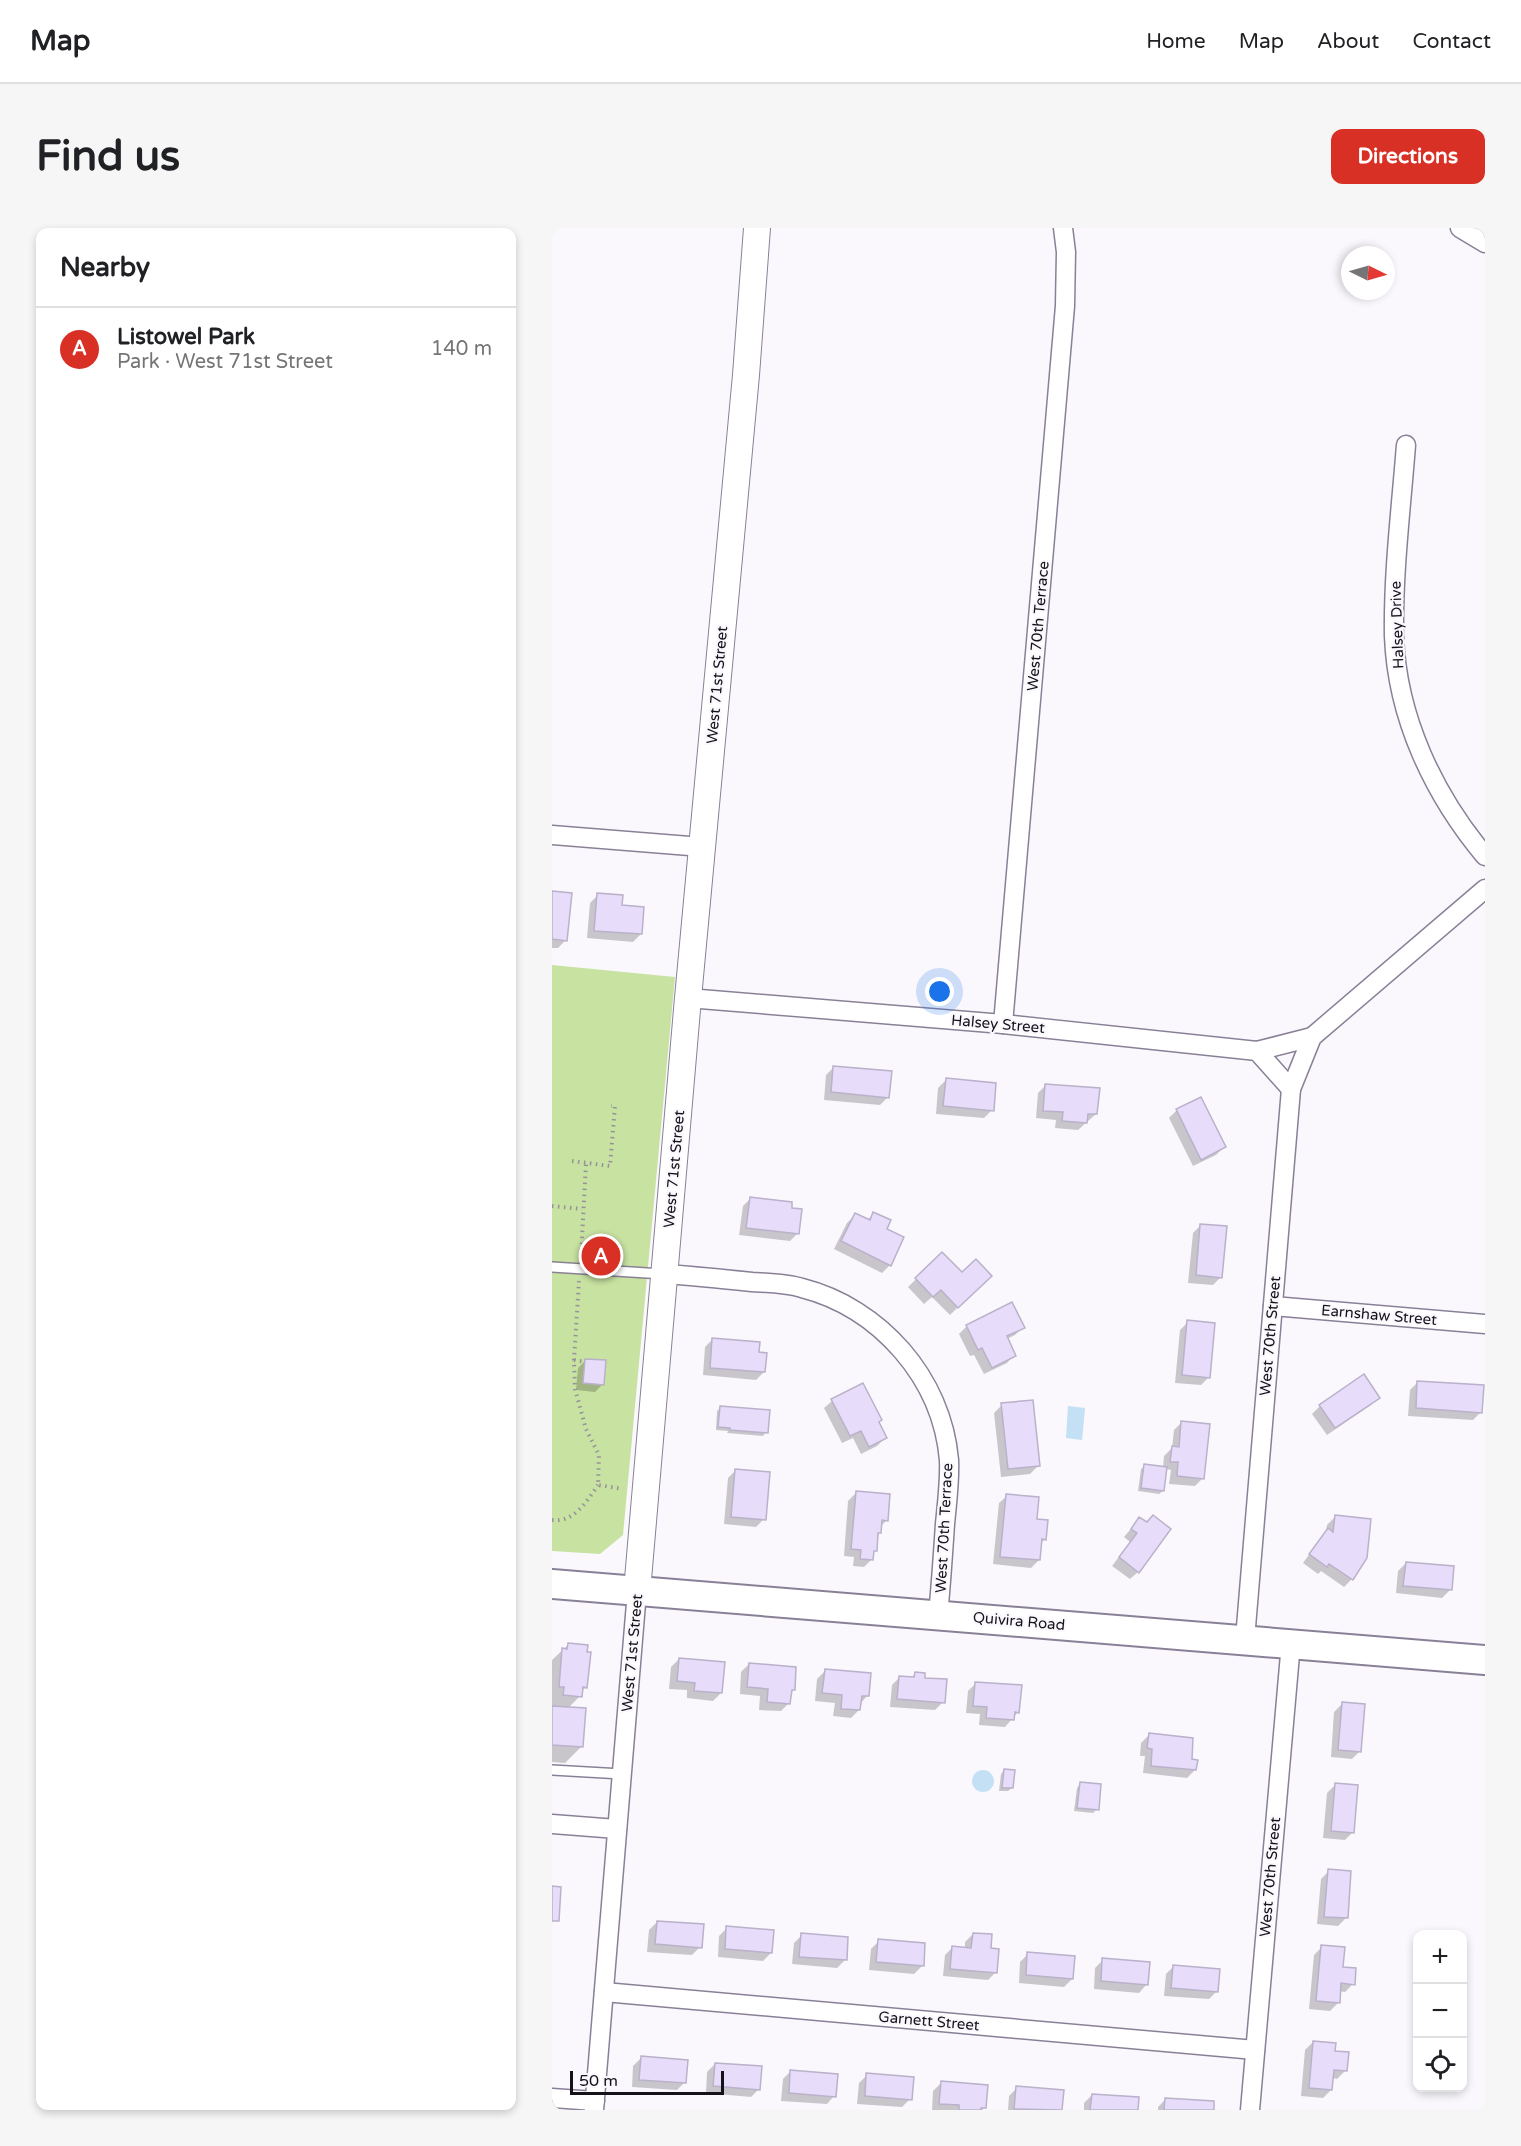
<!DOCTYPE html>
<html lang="en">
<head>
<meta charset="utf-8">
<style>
  :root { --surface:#fff; --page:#f6f6f6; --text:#202124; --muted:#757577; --line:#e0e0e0; --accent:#d93025 }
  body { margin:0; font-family:"Varela Round",sans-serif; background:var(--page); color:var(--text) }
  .controls { position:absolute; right:18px; bottom:18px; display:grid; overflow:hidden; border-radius:12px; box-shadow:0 3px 9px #0003 }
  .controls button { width:54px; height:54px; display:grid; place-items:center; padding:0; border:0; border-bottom:2px solid var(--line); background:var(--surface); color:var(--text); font:30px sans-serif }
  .compass { position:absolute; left:789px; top:18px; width:54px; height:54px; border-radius:50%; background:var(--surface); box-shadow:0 3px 9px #0003; rotate:95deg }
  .scale { position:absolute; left:18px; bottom:15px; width:154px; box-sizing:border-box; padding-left:6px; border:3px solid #15121a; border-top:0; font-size:16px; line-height:21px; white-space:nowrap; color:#15121a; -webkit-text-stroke:4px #faf8fd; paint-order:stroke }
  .you { position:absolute; left:388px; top:764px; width:21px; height:21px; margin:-15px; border:4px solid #fff; border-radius:50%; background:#1a73e8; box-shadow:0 0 0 9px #1a73e833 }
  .badge { display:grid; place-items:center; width:39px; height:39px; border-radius:50%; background:var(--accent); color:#fff; font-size:20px; font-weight:700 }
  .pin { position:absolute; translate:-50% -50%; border:3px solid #fff; box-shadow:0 2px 6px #0006 }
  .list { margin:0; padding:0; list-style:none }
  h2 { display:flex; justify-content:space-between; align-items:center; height:78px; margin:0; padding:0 24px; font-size:26px }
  h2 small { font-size:20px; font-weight:400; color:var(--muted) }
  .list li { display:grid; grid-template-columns:39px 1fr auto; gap:18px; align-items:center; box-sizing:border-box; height:84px; padding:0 24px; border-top:2px solid var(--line) }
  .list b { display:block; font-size:22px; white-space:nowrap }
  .list p { margin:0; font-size:20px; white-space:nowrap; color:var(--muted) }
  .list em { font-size:20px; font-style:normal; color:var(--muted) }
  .icon { flex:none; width:33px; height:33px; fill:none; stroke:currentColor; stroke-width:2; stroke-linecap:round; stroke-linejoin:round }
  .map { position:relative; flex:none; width:933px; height:1882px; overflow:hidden; border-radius:12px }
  header { display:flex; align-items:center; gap:36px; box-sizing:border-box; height:84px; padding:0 30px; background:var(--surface); border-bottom:2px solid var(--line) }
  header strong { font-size:28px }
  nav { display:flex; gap:33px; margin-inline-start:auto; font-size:21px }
  .intro { display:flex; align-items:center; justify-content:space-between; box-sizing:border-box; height:144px; padding:0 36px }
  h1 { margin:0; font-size:42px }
  .button { padding:15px 27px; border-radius:12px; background:var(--accent); color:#fff; font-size:21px; font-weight:700 }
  main { display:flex; gap:36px; padding:0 36px }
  aside { flex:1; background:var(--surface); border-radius:12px; box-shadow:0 3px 9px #0003 }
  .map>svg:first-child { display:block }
  .green { fill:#c8e2a2 }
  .water { fill:#c3e0f5 }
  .shadow { fill:#0003 }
  .building { fill:#e7dcfa; stroke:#bab1ca; stroke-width:1.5 }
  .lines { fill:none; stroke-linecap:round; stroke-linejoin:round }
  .lane-casing { stroke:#898097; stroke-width:12 }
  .street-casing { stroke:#898097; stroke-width:21 }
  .secondary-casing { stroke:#898097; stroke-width:28 }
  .primary-casing { stroke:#898097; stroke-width:32 }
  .path { stroke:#959399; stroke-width:4; stroke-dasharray:1.5 4.5; stroke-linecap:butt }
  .lane { stroke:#fff; stroke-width:9 }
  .street { stroke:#fff; stroke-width:18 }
  .secondary { stroke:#fff; stroke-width:26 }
  .primary { stroke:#fff; stroke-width:28 }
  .labels { text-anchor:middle; stroke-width:4.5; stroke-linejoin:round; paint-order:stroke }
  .street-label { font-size:15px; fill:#15121a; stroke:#faf8fd }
</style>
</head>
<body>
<header>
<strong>Map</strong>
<nav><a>Home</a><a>Map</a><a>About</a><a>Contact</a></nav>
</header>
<div class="intro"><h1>Find us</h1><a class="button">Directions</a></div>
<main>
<aside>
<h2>Nearby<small></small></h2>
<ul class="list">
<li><span class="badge">A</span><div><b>Listowel Park</b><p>Park · West 71st Street</p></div><em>140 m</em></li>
</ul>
</aside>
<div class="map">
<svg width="933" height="1882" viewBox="0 0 933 1882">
  <rect width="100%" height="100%" fill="#faf8fd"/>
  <!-- green -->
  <path class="green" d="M 0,737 L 123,749 L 71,1307 L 48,1326 L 0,1323 Z"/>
  <!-- water -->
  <g class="water">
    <path d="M 516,1178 L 533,1180 L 530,1212 L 514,1210 Z"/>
    <circle cx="431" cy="1553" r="11"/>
  </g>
  <!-- shadow -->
  <g class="shadow">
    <path d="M 0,665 L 14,712 L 6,720 L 0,720 Z"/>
    <path d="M 46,667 L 68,679 L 89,706 L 81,714 L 35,710 L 38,675 Z"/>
    <path d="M 282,839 L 336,869 L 328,877 L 272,872 L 274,847 Z"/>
    <path d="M 394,852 L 440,882 L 432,890 L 384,886 L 386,860 Z"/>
    <path d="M 494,857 L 544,886 L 526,902 L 503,900 L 504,892 L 484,890 L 486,865 Z"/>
    <path d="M 648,871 L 672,919 L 664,927 L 641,938 L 617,890 L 625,882 Z"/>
    <path d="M 199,970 L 246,1005 L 238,1013 L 187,1007 L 191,978 Z"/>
    <path d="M 322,986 L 333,1001 L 338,1037 L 330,1045 L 282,1021 L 295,995 L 303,987 L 315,992 Z"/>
    <path d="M 649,997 L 669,1049 L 661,1057 L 636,1055 L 641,1005 Z"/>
    <path d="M 390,1026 L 410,1046 L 438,1048 L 398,1087 L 380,1069 L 372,1076 L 356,1059 Z"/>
    <path d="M 636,1094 L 657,1149 L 649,1157 L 623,1155 L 628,1102 Z"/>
    <path d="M 415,1098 L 471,1099 L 463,1107 L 455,1111 L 462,1127 L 455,1135 L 432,1146 L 422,1127 L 418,1128 L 407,1106 Z"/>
    <path d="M 161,1111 L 205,1126 L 212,1144 L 204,1152 L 151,1147 L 153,1119 Z"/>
    <path d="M 34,1132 L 51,1156 L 43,1164 L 24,1162 L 26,1140 Z"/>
    <path d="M 866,1154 L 929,1184 L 921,1192 L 856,1188 L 858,1162 Z"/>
    <path d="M 826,1169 L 819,1177 L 775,1207 L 760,1186 L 768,1178 Z"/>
    <path d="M 280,1173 L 325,1195 L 333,1210 L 325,1218 L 309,1226 L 301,1210 L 290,1215 L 272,1180 Z"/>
    <path d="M 450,1177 L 486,1238 L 478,1246 L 449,1249 L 442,1185 Z"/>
    <path d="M 168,1180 L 214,1204 L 211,1208 L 175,1205 L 176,1203 L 164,1202 L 165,1183 Z"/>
    <path d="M 630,1194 L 651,1250 L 643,1258 L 617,1256 L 619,1242 L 614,1241 L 611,1263 L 607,1266 L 586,1263 L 589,1241 L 593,1238 L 611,1240 L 612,1228 L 620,1220 L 622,1202 Z"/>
    <path d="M 184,1242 L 212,1291 L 204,1299 L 172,1296 L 176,1250 Z"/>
    <path d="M 304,1265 L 335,1292 L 328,1299 L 328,1304 L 324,1307 L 323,1323 L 320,1326 L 320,1331 L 312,1339 L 301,1338 L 302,1329 L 292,1328 L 296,1273 Z"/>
    <path d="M 455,1268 L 484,1292 L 493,1311 L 488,1316 L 487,1332 L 479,1340 L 441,1336 L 447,1275 Z"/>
    <path d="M 783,1289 L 800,1351 L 792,1359 L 769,1343 L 766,1346 L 751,1335 L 774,1303 L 775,1297 Z"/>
    <path d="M 587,1291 L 586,1344 L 578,1351 L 560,1338 L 578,1314 L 572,1309 Z"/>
    <path d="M 854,1335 L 898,1362 L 890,1370 L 844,1365 L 846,1343 Z"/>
    <path d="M 16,1417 L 34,1459 L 29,1464 L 28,1468 L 16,1480 L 29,1519 L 13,1535 L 0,1534 L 0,1432 Z"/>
    <path d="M 127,1431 L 169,1465 L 161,1473 L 135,1470 L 135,1462 L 117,1461 L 119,1439 Z"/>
    <path d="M 197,1436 L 241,1462 L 238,1465 L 237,1475 L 229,1483 L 207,1482 L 208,1468 L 188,1466 L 189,1444 Z"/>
    <path d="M 273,1443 L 315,1468 L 308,1476 L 307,1482 L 299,1490 L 281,1488 L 283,1475 L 263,1473 L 265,1451 Z"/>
    <path d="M 363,1446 L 391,1474 L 383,1482 L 338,1479 L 340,1457 L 348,1449 L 359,1450 Z"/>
    <path d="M 424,1455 L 466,1484 L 453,1499 L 427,1497 L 428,1486 L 414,1485 L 416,1463 Z"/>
    <path d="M 790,1476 L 808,1523 L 800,1531 L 779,1529 L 782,1484 Z"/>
    <path d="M 597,1507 L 638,1533 L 643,1542 L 635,1550 L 591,1545 L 593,1528 L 588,1528 L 589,1515 Z"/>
    <path d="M 452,1542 L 460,1560 L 456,1563 L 447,1563 L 449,1546 Z"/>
    <path d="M 528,1556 L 545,1581 L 541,1585 L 522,1583 L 525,1560 Z"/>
    <path d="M 783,1557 L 801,1604 L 793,1612 L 771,1610 L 775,1565 Z"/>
    <path d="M 777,1643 L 794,1690 L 786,1698 L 765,1696 L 769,1651 Z"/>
    <path d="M 105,1694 L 148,1719 L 140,1727 L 95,1724 L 97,1702 Z"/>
    <path d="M 175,1700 L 219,1725 L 211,1733 L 166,1729 L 167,1708 Z"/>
    <path d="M 421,1706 L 444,1744 L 436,1752 L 391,1748 L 393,1727 L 401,1719 L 413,1720 L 413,1714 Z"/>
    <path d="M 250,1707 L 293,1732 L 285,1740 L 240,1736 L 242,1715 Z"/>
    <path d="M 327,1713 L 370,1738 L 362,1746 L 317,1742 L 319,1721 Z"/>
    <path d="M 770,1719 L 801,1756 L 793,1764 L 787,1763 L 786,1775 L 778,1783 L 757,1781 L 762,1727 Z"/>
    <path d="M 476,1726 L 520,1751 L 512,1759 L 467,1755 L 468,1734 Z"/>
    <path d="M 551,1732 L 594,1757 L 587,1765 L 542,1761 L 543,1740 Z"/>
    <path d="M 622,1738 L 665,1763 L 657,1771 L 612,1768 L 614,1746 Z"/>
    <path d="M 761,1814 L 782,1824 L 793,1843 L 785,1851 L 780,1850 L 779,1862 L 771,1870 L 749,1868 L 753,1822 Z"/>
    <path d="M 89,1830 L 133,1854 L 125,1862 L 80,1859 L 81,1838 Z"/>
    <path d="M 163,1836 L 207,1861 L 199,1869 L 154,1865 L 155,1844 Z"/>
    <path d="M 239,1843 L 282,1868 L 275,1876 L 229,1873 L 231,1851 Z"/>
    <path d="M 315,1847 L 358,1871 L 350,1879 L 305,1876 L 307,1855 Z"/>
    <path d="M 389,1855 L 433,1879 L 430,1882 L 380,1882 L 381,1863 Z"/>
    <path d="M 465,1860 L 510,1863 L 508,1882 L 456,1882 L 457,1868 Z"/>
    <path d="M 540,1867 L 584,1882 L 532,1882 L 532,1875 Z"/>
    <path d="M 614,1871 L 660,1882 L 606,1882 L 606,1879 Z"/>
  </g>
  <!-- building -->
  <g class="building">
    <path d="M 0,663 L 20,665 L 15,713 L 0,711 Z"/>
    <path d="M 45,665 L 71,667 L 70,677 L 92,679 L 90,706 L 42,703 Z"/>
    <path d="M 281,838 L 340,843 L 337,870 L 279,864 Z"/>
    <path d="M 394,850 L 444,855 L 442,883 L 391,878 Z"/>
    <path d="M 493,856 L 548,860 L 545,886 L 536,886 L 535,895 L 510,893 L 511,884 L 491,883 Z"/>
    <path d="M 649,869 L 674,919 L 649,932 L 624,881 Z"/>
    <path d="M 198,969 L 240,974 L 240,980 L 250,981 L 247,1006 L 194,1000 Z"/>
    <path d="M 321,984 L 339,992 L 335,1001 L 352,1009 L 339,1038 L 289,1013 L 303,985 L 318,992 Z"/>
    <path d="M 648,996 L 675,998 L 670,1050 L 644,1047 Z"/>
    <path d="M 390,1024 L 410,1044 L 424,1031 L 440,1048 L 406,1080 L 389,1062 L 381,1069 L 363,1050 Z"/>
    <path d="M 460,1074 L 473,1100 L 455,1108 L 464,1128 L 440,1140 L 430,1120 L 426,1122 L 414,1097 Z"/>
    <path d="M 635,1092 L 663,1095 L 658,1150 L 630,1147 Z"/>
    <path d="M 160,1110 L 208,1114 L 207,1124 L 215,1125 L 213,1144 L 158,1140 Z"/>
    <path d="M 33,1131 L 54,1132 L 52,1157 L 31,1155 Z"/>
    <path d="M 812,1146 L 828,1170 L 783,1200 L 767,1177 Z"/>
    <path d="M 865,1153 L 932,1157 L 930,1185 L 864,1180 Z"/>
    <path d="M 311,1155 L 330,1192 L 327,1194 L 335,1210 L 317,1219 L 309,1203 L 298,1208 L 279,1171 Z"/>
    <path d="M 481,1172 L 488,1238 L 456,1241 L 449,1175 Z"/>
    <path d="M 168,1178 L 218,1182 L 216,1205 L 178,1202 L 178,1200 L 166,1199 Z"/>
    <path d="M 629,1193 L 658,1196 L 652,1251 L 625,1248 L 626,1234 L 618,1234 L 620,1218 L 627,1219 Z"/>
    <path d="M 592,1236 L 615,1239 L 612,1263 L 589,1260 Z"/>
    <path d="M 183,1241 L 218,1244 L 214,1292 L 179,1289 Z"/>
    <path d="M 304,1263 L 338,1266 L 336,1293 L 330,1292 L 329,1305 L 326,1305 L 325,1323 L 322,1323 L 321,1332 L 308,1331 L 309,1322 L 299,1321 Z"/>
    <path d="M 454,1266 L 487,1269 L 485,1291 L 496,1292 L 494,1312 L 490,1311 L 488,1332 L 448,1329 Z"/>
    <path d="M 601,1287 L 619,1301 L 587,1345 L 567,1329 L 585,1305 L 579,1301 L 587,1289 L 595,1294 Z"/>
    <path d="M 783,1287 L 819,1291 L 815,1330 L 801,1352 L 777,1336 L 775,1339 L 757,1326 L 776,1300 L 781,1304 Z"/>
    <path d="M 854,1334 L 902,1338 L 900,1362 L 851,1358 Z"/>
    <path d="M 16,1415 L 36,1417 L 35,1424 L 39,1424 L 35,1460 L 31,1459 L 30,1469 L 11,1467 L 12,1459 L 7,1459 L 10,1420 L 15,1421 Z"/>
    <path d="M 127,1430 L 173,1434 L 170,1465 L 142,1463 L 143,1455 L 125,1453 Z"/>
    <path d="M 197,1435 L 244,1439 L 243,1462 L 240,1462 L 238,1476 L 215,1474 L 216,1461 L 195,1459 Z"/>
    <path d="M 273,1441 L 319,1445 L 317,1468 L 310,1468 L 308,1482 L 289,1481 L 290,1467 L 270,1465 Z"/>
    <path d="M 363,1444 L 373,1445 L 373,1450 L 395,1451 L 393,1475 L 345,1471 L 347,1448 L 362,1449 Z"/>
    <path d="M 423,1454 L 470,1457 L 467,1485 L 463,1484 L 462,1492 L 434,1490 L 435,1479 L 421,1478 Z"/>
    <path d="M 790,1474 L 813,1476 L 809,1524 L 786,1522 Z"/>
    <path d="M 0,1478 L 34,1480 L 31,1519 L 0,1517 Z"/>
    <path d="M 597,1505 L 641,1510 L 640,1531 L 646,1532 L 644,1542 L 599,1538 L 600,1521 L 595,1520 Z"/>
    <path d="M 452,1541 L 463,1542 L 461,1560 L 450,1560 Z"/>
    <path d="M 528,1554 L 549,1556 L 547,1582 L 525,1580 Z"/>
    <path d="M 783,1555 L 806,1557 L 802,1605 L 779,1603 Z"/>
    <path d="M 776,1641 L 799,1643 L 796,1690 L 772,1689 Z"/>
    <path d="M 0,1658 L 9,1659 L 7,1693 L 0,1693 Z"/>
    <path d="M 105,1693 L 152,1696 L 150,1720 L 103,1716 Z"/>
    <path d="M 174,1698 L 222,1702 L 220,1725 L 173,1721 Z"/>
    <path d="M 249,1705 L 296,1709 L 295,1732 L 247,1729 Z"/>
    <path d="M 421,1705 L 440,1706 L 439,1720 L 447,1721 L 445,1745 L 398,1741 L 400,1718 L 419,1720 Z"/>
    <path d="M 326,1711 L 373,1715 L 372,1738 L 324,1734 Z"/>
    <path d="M 769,1717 L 793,1719 L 791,1739 L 804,1740 L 803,1757 L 789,1755 L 788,1775 L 764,1773 Z"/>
    <path d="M 475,1724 L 523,1728 L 521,1751 L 474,1747 Z"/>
    <path d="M 550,1730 L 598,1734 L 596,1757 L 549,1753 Z"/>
    <path d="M 621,1737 L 668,1741 L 666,1764 L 619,1760 Z"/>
    <path d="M 761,1813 L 784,1815 L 783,1823 L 797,1824 L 795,1843 L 782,1842 L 780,1862 L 757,1860 Z"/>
    <path d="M 89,1828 L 136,1832 L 134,1855 L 87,1852 Z"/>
    <path d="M 163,1835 L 210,1838 L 208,1862 L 161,1858 Z"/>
    <path d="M 238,1842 L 286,1846 L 284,1869 L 237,1865 Z"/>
    <path d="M 314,1845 L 362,1849 L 360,1872 L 313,1868 Z"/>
    <path d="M 389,1853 L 436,1857 L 434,1880 L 429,1880 L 429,1882 L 407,1882 L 407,1877 L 387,1876 Z"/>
    <path d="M 464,1858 L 512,1862 L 510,1882 L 462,1881 Z"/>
    <path d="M 540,1866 L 587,1869 L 586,1882 L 538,1882 Z"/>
    <path d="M 613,1870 L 662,1873 L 662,1882 L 612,1882 Z"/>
  </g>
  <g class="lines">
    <defs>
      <g id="lane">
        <path d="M 0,1039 L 111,1046"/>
        <path d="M 0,1542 L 70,1546"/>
      </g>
      <g id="street">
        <path d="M 908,0 L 933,15"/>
        <path d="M 854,217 C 849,281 841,345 842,408 C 845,490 882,567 933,628"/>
        <path d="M 0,607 L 150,619"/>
        <path d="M 136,770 L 451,796 L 705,823 L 739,861"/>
        <path d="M 451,796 L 513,78 L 514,24 L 511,0"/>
        <path d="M 705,823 L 760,809"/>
        <path d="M 113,1046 C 142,1048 171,1051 200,1054 C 216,1055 234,1055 250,1060 C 328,1080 390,1150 397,1232 C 398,1253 395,1275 393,1296 C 391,1326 389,1357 386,1387"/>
        <path d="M 721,1078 L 933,1096"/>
        <path d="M 693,1411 L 739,861 L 760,809 L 933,661"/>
        <path d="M 0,1596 L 65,1601"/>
        <path d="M 52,1764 L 703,1822"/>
        <path d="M 0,1870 L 43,1873"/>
        <path d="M 42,1882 L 85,1363"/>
        <path d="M 698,1882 L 739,1415"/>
      </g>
      <path id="secondary" d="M 85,1363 L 136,770 L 194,147 L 205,0"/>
      <path id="primary" d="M 0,1356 L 933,1432"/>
    </defs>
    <!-- lane casing -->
    <use href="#lane" class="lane-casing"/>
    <!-- street casing -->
    <use href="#street" class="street-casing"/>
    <!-- secondary casing -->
    <use href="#secondary" class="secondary-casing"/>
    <!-- primary casing -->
    <use href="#primary" class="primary-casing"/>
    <!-- path -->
    <g class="path">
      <path d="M 20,933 L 58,938 L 63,878 L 59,878"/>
      <path d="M 0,978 L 30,981"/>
      <path d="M 29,1028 L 34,936"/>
      <path d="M 27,1053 L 22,1132 L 23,1161 L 34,1201 L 47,1227 L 46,1257 L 71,1261"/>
      <path d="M 22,1132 L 33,1134"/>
      <path d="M 0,1292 C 22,1295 35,1273 46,1257"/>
    </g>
    <!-- lane -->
    <use href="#lane" class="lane"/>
    <!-- street -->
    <use href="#street" class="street"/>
    <!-- secondary -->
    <use href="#secondary" class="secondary"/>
    <!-- primary -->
    <use href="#primary" class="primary"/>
  </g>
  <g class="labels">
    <!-- street labels -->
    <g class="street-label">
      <text transform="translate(845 397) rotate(-92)" y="5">Halsey Drive</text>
      <text transform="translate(486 398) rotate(-85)" y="5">West 70th Terrace</text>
      <text transform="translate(165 457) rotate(-85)" y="5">West 71st Street</text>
      <text transform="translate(446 796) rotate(5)" y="5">Halsey Street</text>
      <text transform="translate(122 941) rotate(-85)" y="5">West 71st Street</text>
      <text transform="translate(827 1087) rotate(5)" y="5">Earnshaw Street</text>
      <text transform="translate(718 1108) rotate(-85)" y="5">West 70th Street</text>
      <text transform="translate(392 1300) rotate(-87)" y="5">West 70th Terrace</text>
      <text transform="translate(467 1393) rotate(5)" y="5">Quivira Road</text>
      <text transform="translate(80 1425) rotate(-85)" y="5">West 71st Street</text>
      <text transform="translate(718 1649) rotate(-85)" y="5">West 70th Street</text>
      <text transform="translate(377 1793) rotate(5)" y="5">Garnett Street</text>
    </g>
  </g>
</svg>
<div class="controls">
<button>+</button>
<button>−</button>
<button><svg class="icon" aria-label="locate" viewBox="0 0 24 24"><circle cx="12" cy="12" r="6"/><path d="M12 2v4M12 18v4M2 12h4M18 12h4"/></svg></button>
</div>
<svg class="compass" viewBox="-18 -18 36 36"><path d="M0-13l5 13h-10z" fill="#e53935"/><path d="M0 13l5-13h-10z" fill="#757577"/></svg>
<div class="scale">50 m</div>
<div class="you"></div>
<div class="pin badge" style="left:49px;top:1028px">A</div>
</div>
</main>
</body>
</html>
